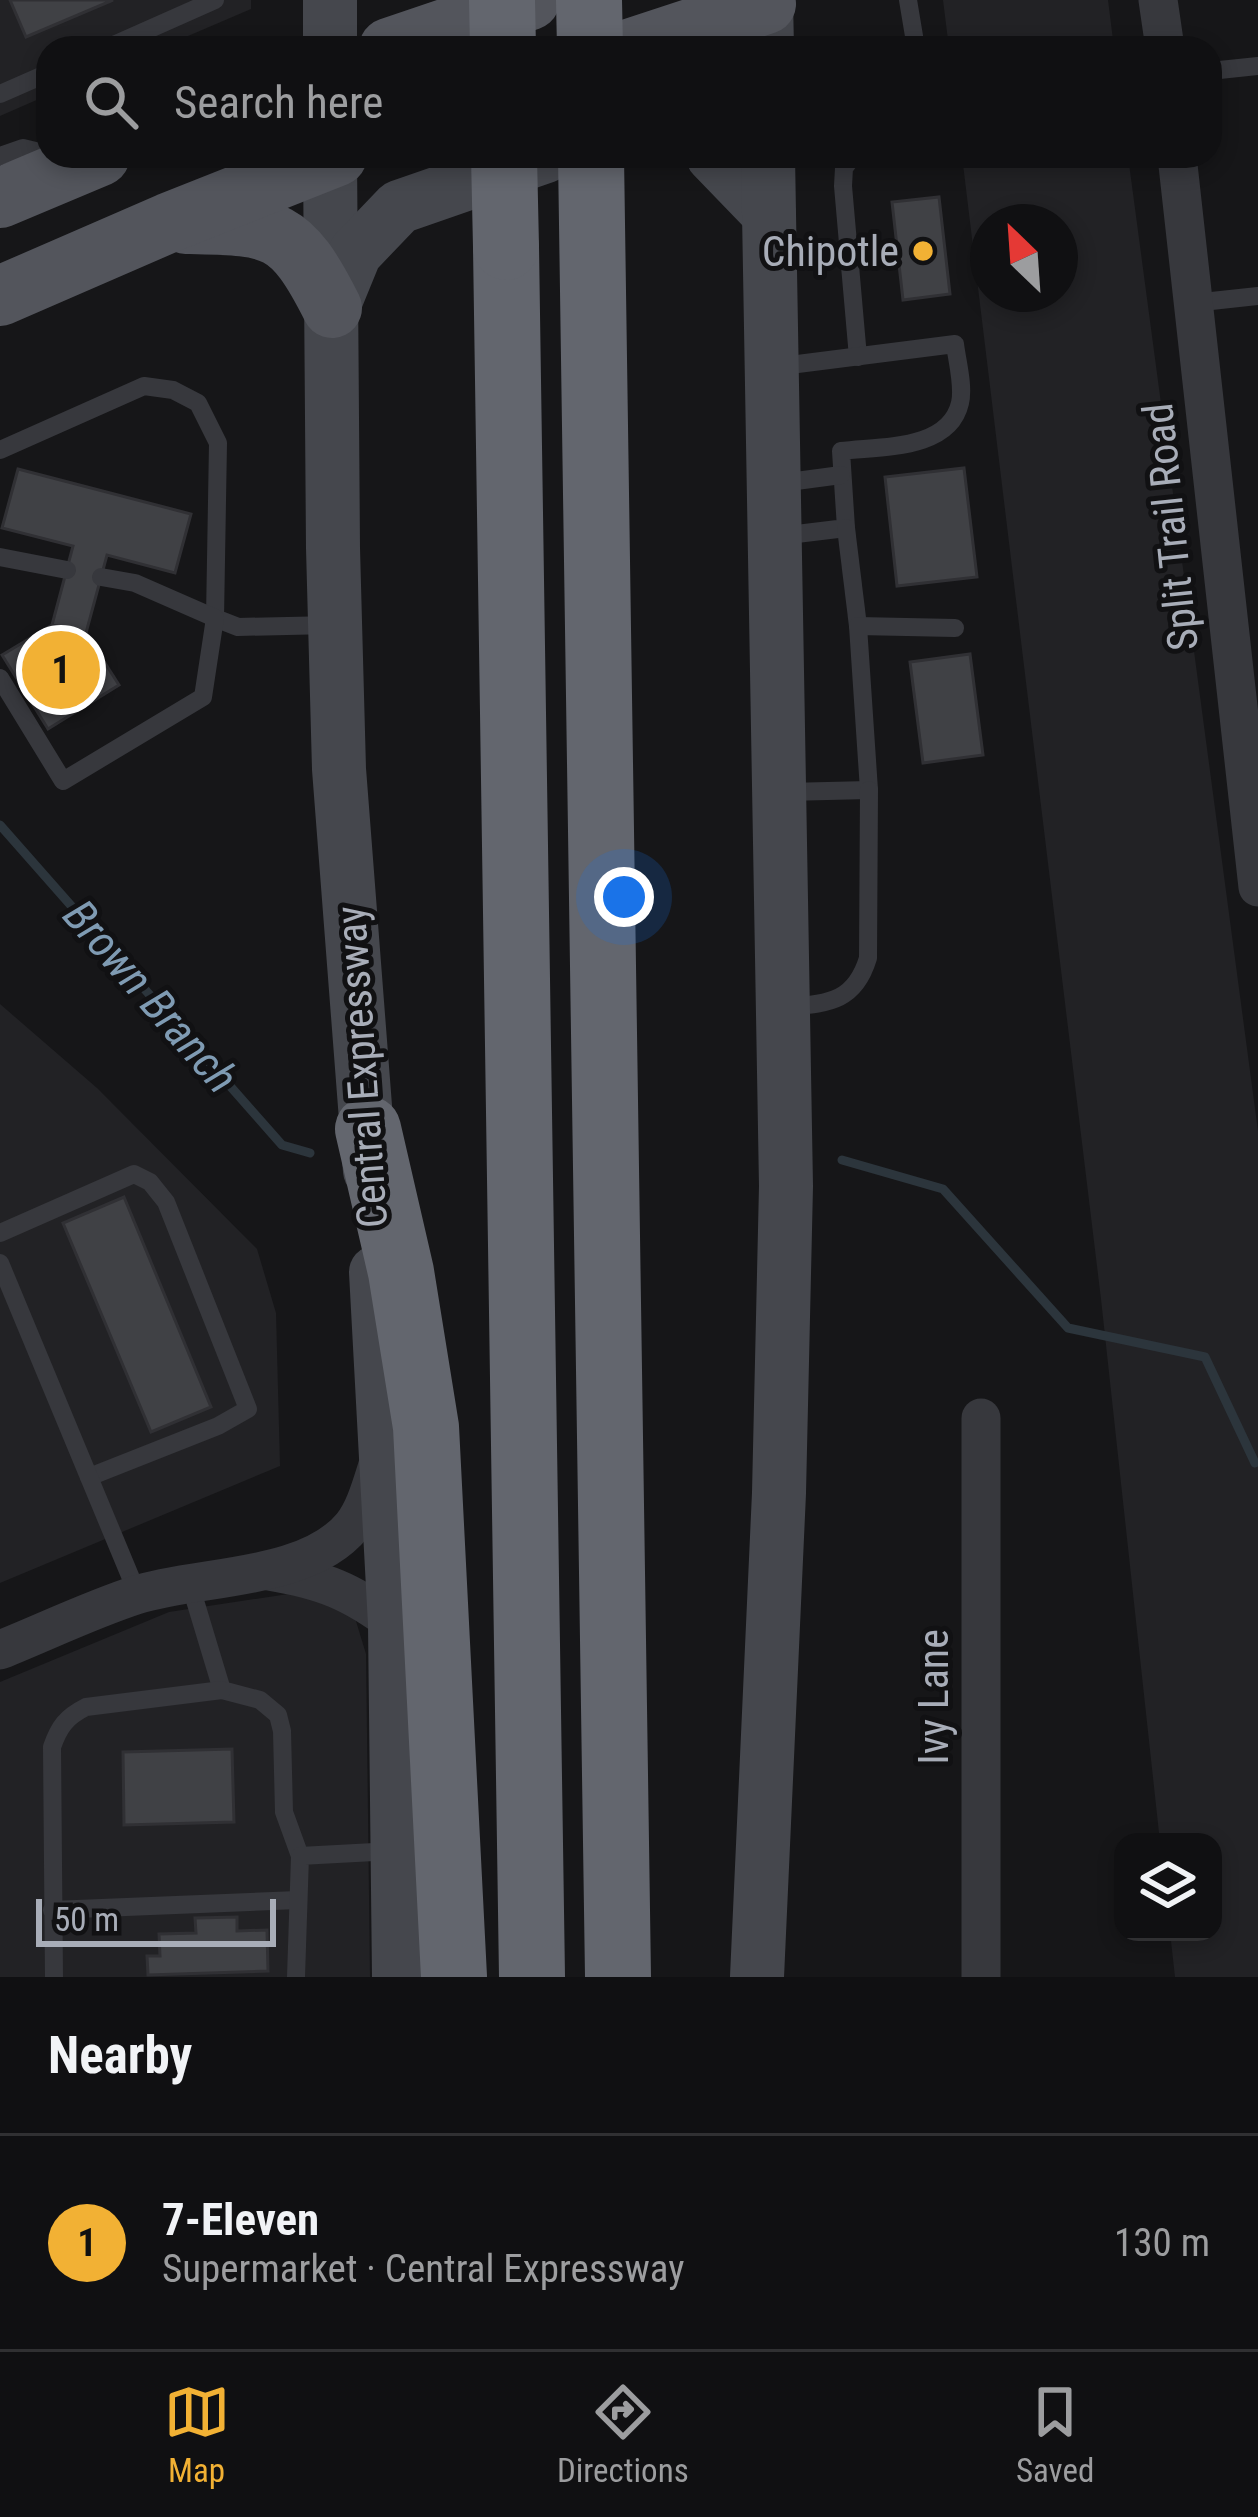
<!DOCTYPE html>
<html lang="en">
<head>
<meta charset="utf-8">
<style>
  :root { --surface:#101012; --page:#1e1e20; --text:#f1f3f6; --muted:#9c9d9f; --line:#303032; --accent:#f2b134 }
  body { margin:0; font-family:"Roboto Condensed",sans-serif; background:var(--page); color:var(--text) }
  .controls { position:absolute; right:36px; bottom:36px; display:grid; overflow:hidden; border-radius:24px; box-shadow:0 6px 18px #0003 }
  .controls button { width:108px; height:108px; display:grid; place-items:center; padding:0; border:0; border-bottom:3px solid var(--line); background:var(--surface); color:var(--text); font:60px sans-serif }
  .compass { position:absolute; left:970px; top:204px; width:108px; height:108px; border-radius:50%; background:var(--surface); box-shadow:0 6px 18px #0003; rotate:335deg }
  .scale { position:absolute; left:36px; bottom:30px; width:240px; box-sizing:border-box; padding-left:12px; border:6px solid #a8adb8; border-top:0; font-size:33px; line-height:42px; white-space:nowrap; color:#a8adb8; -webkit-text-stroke:9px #111113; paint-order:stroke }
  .you { position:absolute; left:624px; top:897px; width:42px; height:42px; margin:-30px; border:9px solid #fff; border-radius:50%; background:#1a73e8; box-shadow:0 0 0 18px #1a73e833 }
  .badge { display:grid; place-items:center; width:78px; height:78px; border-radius:50%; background:var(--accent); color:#111; font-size:39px; font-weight:700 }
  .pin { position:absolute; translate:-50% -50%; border:6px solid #fff; box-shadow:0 3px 12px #0006 }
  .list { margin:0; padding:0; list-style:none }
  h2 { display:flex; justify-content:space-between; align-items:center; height:156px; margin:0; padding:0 48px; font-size:51px }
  h2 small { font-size:39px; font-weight:400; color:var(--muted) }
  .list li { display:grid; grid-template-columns:78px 1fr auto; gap:36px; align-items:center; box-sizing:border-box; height:216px; padding:0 48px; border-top:3px solid var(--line) }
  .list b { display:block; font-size:45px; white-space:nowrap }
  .list p { margin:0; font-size:39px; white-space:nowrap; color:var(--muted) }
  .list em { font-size:39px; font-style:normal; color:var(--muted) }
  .icon { flex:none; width:66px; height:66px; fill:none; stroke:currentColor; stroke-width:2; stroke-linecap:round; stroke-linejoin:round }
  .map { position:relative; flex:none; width:1258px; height:1977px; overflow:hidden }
  .search { position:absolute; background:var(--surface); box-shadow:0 6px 18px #0003; left:36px; right:36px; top:36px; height:132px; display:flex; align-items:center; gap:30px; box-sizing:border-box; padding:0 42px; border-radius:36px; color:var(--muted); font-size:45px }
  .sheet { height:372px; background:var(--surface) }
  nav { display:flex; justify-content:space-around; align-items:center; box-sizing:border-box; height:168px; border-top:3px solid var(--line); background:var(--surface); font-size:33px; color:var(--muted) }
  nav a { display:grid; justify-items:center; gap:6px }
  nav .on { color:var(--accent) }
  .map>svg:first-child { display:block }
  .built { fill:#222225; fill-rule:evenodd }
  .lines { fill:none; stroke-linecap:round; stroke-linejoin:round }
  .stream { stroke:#2c353c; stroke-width:9 }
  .building { fill:#404145; stroke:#303034; stroke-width:3 }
  .lane { stroke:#37383d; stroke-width:18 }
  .street { stroke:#37383d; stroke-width:39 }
  .secondary { stroke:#45474d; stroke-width:54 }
  .primary { stroke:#53555c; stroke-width:60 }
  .highway { stroke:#63666e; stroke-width:66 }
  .highway-bridge { stroke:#63666e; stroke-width:66 }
  .poi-dot { fill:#f2b134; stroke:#111113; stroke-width:4.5 }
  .labels { text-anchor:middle; stroke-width:10; stroke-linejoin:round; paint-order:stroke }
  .poi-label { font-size:42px; fill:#a8adb8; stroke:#111113; text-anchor:end }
  .street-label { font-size:42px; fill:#a8adb8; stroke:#111113 }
  .water-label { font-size:45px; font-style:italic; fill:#7f9bb3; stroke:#111113 }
</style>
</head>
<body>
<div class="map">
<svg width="1258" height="1977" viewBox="0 0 1258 1977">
  <rect width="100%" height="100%" fill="#161618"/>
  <!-- built -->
  <g class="built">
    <path d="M 0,0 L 251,0 L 251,9 L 160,48 L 48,48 L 48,95 L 0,116 Z"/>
    <path d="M 943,0 L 1108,0 L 1114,48 L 949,48 Z"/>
    <path d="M 962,156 L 1128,156 L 1258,1131 L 1258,1977 L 1175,1977 L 1170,1932 L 1213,1932 L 1213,1842 L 1160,1842 L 1101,1299 ZM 1060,222 L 1060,294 L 988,294 L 988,222 Z"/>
    <path d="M 0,1004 L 97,1088 L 257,1249 L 276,1313 L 280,1466 L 0,1583 Z"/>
    <path d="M 308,1591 L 352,1608 L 366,1654 L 370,1977 L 0,1977 L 0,1682 L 169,1612 Z"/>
  </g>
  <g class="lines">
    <!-- stream -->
    <g class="stream">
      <path d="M 0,825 L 282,1145 L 310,1153"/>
      <path d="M 842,1160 L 943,1189 L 1068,1328 L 1205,1357 L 1255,1463"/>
    </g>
  </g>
  <!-- building -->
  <g class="building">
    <path d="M 10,0 L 113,0 L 26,37 Z"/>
    <path d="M 939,197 L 950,294 L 903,300 L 892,202 Z"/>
    <path d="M 964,468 L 977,577 L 897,586 L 885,477 Z"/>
    <path d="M 18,469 L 191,514 L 175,573 L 107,555 L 86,633 L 52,625 L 73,546 L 2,528 Z"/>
    <path d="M 52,625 L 86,633 L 119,685 L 48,729 L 2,655 Z"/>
    <path d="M 970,654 L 983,755 L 923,763 L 910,662 Z"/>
    <path d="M 124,1197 L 211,1407 L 151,1432 L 63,1223 Z"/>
    <path d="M 232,1749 L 234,1822 L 124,1825 L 123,1752 Z"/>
    <path d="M 237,1917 L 237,1931 L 267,1930 L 268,1971 L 148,1975 L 147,1956 L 160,1956 L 159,1934 L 196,1933 L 195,1918 Z"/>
  </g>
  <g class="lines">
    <!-- lane -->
    <g class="lane">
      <path d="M 908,0 L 916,48"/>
      <path d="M 107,48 L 215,0"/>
      <path d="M 1210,71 L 1258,66"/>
      <path d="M 0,94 L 48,73"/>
      <path d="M 0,156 L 23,148 L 48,154"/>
      <path d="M 853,156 L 844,168 L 843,186 L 858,357"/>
      <path d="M 1193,303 L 1258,296"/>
      <path d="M 774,367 L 955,344 C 957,361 964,386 960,403 C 949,451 879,446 841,451 L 846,528 L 780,536"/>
      <path d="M 0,450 L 144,386 L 173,390 L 198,403 L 218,443 L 215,618 L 238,627 L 332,625"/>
      <path d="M 781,483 L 841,475"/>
      <path d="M 846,528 L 858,626"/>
      <path d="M 0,557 L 67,570"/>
      <path d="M 0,678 L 63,781 L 203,697 L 215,618 L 135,583 L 101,577"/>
      <path d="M 786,792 L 869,790 L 858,626 L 955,628"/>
      <path d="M 789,1007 C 830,1003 855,1001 868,958 L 869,790"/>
      <path d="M 0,1233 L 134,1174 L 150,1182 L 166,1202 L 248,1409 L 218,1426 L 89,1477"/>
      <path d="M 0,1263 L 138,1595"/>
      <path d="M 190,1584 L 222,1690 L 260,1700 L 278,1715 L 282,1731 L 284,1812 L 300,1856"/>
      <path d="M 52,1910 L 298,1900"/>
      <path d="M 54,1977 L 52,1747 C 59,1727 66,1717 86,1707 L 222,1690"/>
      <path d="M 296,1977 L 300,1856 L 393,1851"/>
    </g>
    <!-- street -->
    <g class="street">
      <path d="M 1158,0 L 1165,48"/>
      <path d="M 1177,156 L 1258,887"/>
      <path d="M 981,1418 L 981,1977"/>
      <path d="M 269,1571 C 323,1580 351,1591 395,1624"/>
      <path d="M 0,1650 C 45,1632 90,1610 136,1595 C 199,1575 307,1581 352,1526 C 366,1509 373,1480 380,1459"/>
    </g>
    <!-- secondary -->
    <g class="secondary">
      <path d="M 766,0 L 767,48"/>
      <path d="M 330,48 L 330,0"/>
      <path d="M 330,156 L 333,548 L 339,769 L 370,1171"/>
      <path d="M 713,156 L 769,214"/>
      <path d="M 337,297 L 355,253 L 399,207 L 546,156"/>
      <path d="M 376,1272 L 395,1624 L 399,1977"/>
      <path d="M 757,1977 L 779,1493 L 786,1186 L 768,156"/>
    </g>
    <!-- primary -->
    <g class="primary">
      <path d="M 389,48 L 530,0"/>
      <path d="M 632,48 L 766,4"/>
      <path d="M 0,198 L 100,156"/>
      <path d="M 186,224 C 275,226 290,225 332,308"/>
      <path d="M 0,296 L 168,223 L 337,156"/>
    </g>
    <!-- highway -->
    <g class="highway">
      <path d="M 589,0 L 590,48"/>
      <path d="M 591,156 L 618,1977"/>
      <path d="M 506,247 L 532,1977"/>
      <path d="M 368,1129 L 401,1272 L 426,1427 L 454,1977"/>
    </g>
    <!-- highway-bridge -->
    <g class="highway-bridge">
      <path d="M 502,0 L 503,48"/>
      <path d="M 504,156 L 506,247"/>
    </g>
  </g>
  <!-- markers -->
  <circle class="poi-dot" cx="923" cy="251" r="12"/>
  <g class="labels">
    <!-- poi labels -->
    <g class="poi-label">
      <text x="899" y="266">Chipotle</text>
    </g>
    <!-- street labels -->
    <g class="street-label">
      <text transform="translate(1170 527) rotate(-96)" y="15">Split Trail Road</text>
      <text transform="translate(361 1067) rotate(-94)" y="15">Central Expressway</text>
      <text transform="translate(933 1697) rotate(-90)" y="15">Ivy Lane</text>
    </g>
    <!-- water labels -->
    <g class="water-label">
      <text transform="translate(151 996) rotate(49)" y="16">Brown Branch</text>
    </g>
  </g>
</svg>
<div class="controls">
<button><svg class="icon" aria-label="layers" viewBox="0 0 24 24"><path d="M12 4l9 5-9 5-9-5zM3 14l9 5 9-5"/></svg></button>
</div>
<svg class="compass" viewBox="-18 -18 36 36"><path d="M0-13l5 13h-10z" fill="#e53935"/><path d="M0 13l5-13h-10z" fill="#9c9d9f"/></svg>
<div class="scale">50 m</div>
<div class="you"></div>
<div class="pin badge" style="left:61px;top:670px">1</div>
<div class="search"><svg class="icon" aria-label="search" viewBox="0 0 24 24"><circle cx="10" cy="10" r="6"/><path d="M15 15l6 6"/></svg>Search here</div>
</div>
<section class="sheet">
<h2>Nearby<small></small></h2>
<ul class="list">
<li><span class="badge">1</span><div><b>7-Eleven</b><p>Supermarket · Central Expressway</p></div><em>130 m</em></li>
</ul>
</section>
<nav>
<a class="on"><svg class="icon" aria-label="map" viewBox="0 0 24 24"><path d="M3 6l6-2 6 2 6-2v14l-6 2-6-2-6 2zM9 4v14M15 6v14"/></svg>Map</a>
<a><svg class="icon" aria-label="directions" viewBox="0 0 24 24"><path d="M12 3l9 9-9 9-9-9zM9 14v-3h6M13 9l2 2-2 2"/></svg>Directions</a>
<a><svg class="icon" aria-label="saved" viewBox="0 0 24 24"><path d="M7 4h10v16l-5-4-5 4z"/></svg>Saved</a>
</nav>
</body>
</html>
